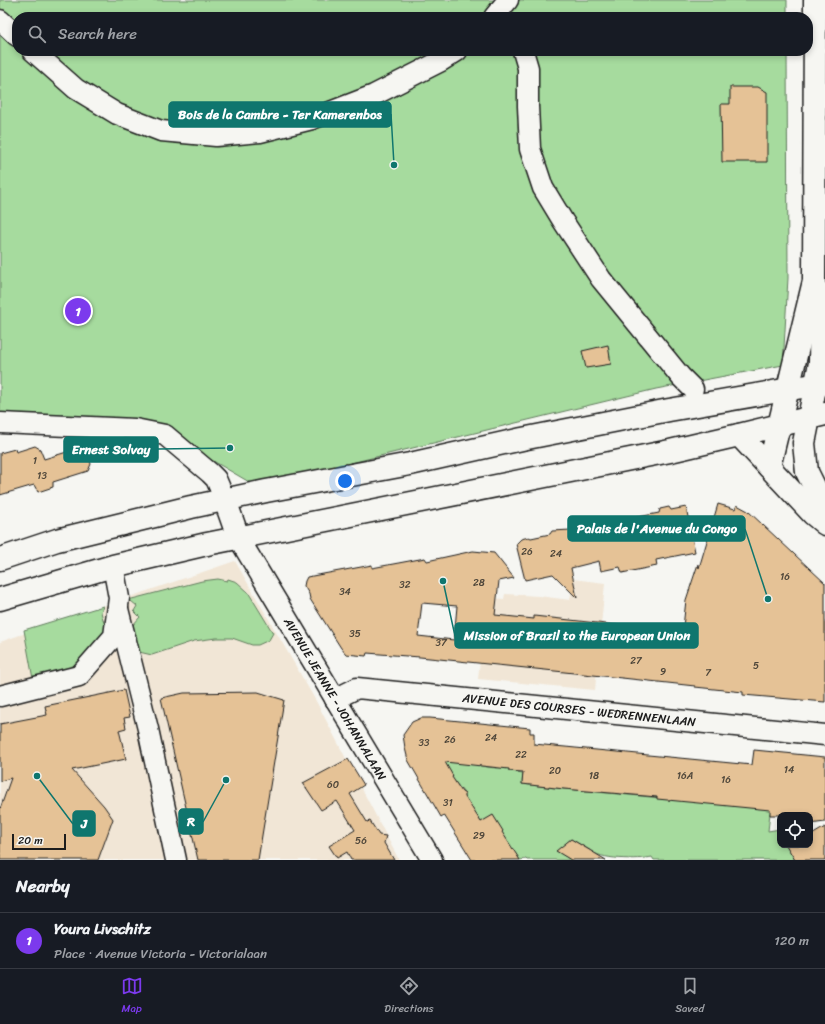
<!DOCTYPE html>
<html lang="en">
<head>
<meta charset="utf-8">
<style>
  :root { --surface:#171b24; --page:#242831; --text:#f1f3f6; --muted:#9ea1a6; --line:#363941; --accent:#7c3aed }
  body { margin:0; font-family:Sriracha,sans-serif; background:var(--page); color:var(--text) }
  .controls { position:absolute; right:12px; bottom:12px; display:grid; overflow:hidden; border-radius:8px; box-shadow:0 2px 6px #0003 }
  .controls button { width:36px; height:36px; display:grid; place-items:center; padding:0; border:0; border-bottom:1px solid var(--line); background:var(--surface); color:var(--text); font:20px sans-serif }
  .scale { position:absolute; left:12px; bottom:10px; width:54px; box-sizing:border-box; padding-left:4px; border:2px solid #1c1c1c; border-top:0; font-size:11px; line-height:14px; white-space:nowrap; color:#1c1c1c; -webkit-text-stroke:3px #f6f6f2; paint-order:stroke }
  .you { position:absolute; left:345px; top:481px; width:14px; height:14px; margin:-10px; border:3px solid #fff; border-radius:50%; background:#1a73e8; box-shadow:0 0 0 6px #1a73e833 }
  .badge { display:grid; place-items:center; width:26px; height:26px; border-radius:50%; background:var(--accent); color:#fff; font-size:13px; font-weight:700 }
  .pin { position:absolute; translate:-50% -50%; border:2px solid #fff; box-shadow:0 1px 4px #0006 }
  .list { margin:0; padding:0; list-style:none }
  h2 { display:flex; justify-content:space-between; align-items:center; height:52px; margin:0; padding:0 16px; font-size:17px }
  h2 small { font-size:13px; font-weight:400; color:var(--muted) }
  .list li { display:grid; grid-template-columns:26px 1fr auto; gap:12px; align-items:center; box-sizing:border-box; height:56px; padding:0 16px; border-top:1px solid var(--line) }
  .list b { display:block; font-size:15px; white-space:nowrap }
  .list p { margin:0; font-size:13px; white-space:nowrap; color:var(--muted) }
  .list em { font-size:13px; font-style:normal; color:var(--muted) }
  .icon { flex:none; width:22px; height:22px; fill:none; stroke:currentColor; stroke-width:2; stroke-linecap:round; stroke-linejoin:round }
  .map { position:relative; flex:none; width:825px; height:860px; overflow:hidden }
  .search { position:absolute; background:var(--surface); box-shadow:0 2px 6px #0003; left:12px; right:12px; top:12px; height:44px; display:flex; align-items:center; gap:10px; box-sizing:border-box; padding:0 14px; border-radius:16px; color:var(--muted); font-size:15px }
  .sheet { height:108px; background:var(--surface) }
  nav { display:flex; justify-content:space-around; align-items:center; box-sizing:border-box; height:56px; border-top:1px solid var(--line); background:var(--surface); font-size:11px; color:var(--muted) }
  nav a { display:grid; justify-items:center; gap:2px }
  nav .on { color:var(--accent) }
  .map>svg:first-child { display:block }
  .built { fill:#f1e6d6 }
  .green { fill:#a6db9e; stroke:#617c5d }
  .building { fill:#e5c296; stroke:#1c1c1c; fill-rule:evenodd }
  .lines { fill:none; stroke-linecap:round; stroke-linejoin:round }
  .minor-casing { stroke:#1c1c1c; stroke-width:23 }
  .major-casing { stroke:#1c1c1c; stroke-width:25 }
  .minor { stroke:#f6f6f2; stroke-width:20 }
  .major { stroke:#f6f6f2; stroke-width:22 }
  .labels { text-anchor:middle; stroke-width:3; stroke-linejoin:round; paint-order:stroke }
  .number-label { font-size:10px; fill:#4e463a }
  .street-label { font-size:12px; fill:#1c1c1c; stroke:#f6f6f2 }
  .leader { fill:none; stroke:#0f766e; stroke-width:1.5 }
  .callout-dot { fill:#0f766e; stroke:#f6f6f2; stroke-width:1.5 }
  .callout { fill:#0f766e; stroke:#0f766e; stroke-width:1.5 }
  .callout-label { font-size:13px; text-anchor:middle; font-weight:bold; fill:#fff }
</style>
</head>
<body>
<div class="map">
<svg width="825" height="860" viewBox="0 0 825 860">
  <rect width="100%" height="100%" fill="#f6f6f2"/>
  <filter id="ink" filterUnits="userSpaceOnUse"><feTurbulence type="fractalNoise" baseFrequency=".025" numOctaves="2"/><feDisplacementMap in="SourceGraphic" scale="8" xChannelSelector="R" yChannelSelector="G"/><feConvolveMatrix kernelMatrix="1 2 1 2 8 2 1 2 1" color-interpolation-filters="sRGB"/></filter>
  <g filter="url(#ink)">
    <!-- built -->
    <g class="built">
      <path d="M 235,561 L 316,701 L 399,860 L 0,860 L 0,642 L 103,606 Z"/>
      <path d="M 573,579 L 605,583 L 595,690 L 478,679 L 485,612 L 492,598 L 504,599 L 505,594 L 539,596 L 570,600 Z"/>
    </g>
    <!-- green -->
    <g class="green">
      <path d="M 0,0 L 787,0 L 787,17 L 17,17 L 17,51 L 787,51 L 788,278 L 783,365 L 656,389 L 256,486 L 179,441 L 0,418 Z"/>
      <path d="M 218,579 L 227,581 L 228,579 L 237,582 L 248,592 L 273,633 L 269,640 L 258,645 L 252,645 L 232,638 L 216,638 L 194,641 L 152,655 L 139,652 L 132,626 L 140,617 L 134,611 L 137,606 L 131,601 L 128,603 L 128,600 L 202,581 Z"/>
      <path d="M 103,606 L 101,612 L 104,623 L 112,621 L 111,629 L 72,673 L 33,679 L 24,630 Z"/>
      <path d="M 437,751 C 456,758 490,773 509,766 L 509,771 L 523,773 L 522,784 L 564,789 L 792,810 L 770,813 L 768,831 L 780,829 L 780,845 L 796,845 L 789,849 L 795,860 L 654,860 L 652,857 C 638,860 599,860 590,850 L 571,839 L 557,851 L 571,860 L 527,860 L 526,859 L 520,860 L 481,822 L 469,804 L 465,806 L 465,794 L 463,792 L 452,778 L 453,776 L 452,774 L 451,775 Z"/>
    </g>
    <!-- building -->
    <g class="building">
      <path d="M 730,87 L 758,87 L 767,92 L 767,162 L 722,162 L 721,104 L 730,104 Z"/>
      <path d="M 608,345 L 611,364 L 586,368 L 582,351 Z"/>
      <path d="M 35,446 L 40,449 L 44,459 L 80,448 L 87,452 L 91,464 L 88,471 L 53,482 L 53,487 L 38,492 L 34,485 L 0,495 L 0,453 L 15,449 L 16,452 Z"/>
      <path d="M 718,504 L 735,509 L 737,505 L 748,511 L 825,583 L 825,702 L 743,695 L 743,692 L 695,687 L 695,686 L 622,678 L 420,657 L 367,653 L 366,656 L 346,654 L 341,648 L 310,599 L 309,594 L 304,586 L 305,581 L 307,577 L 372,565 L 372,568 L 425,558 L 427,561 L 473,551 L 494,553 L 514,578 L 499,581 L 495,615 L 534,619 L 534,616 L 651,629 L 650,643 L 681,645 L 686,600 L 698,564 L 699,568 ZM 422,603 L 457,606 L 454,640 L 418,636 Z"/>
      <path d="M 669,507 L 671,510 L 686,507 L 695,552 L 656,560 L 657,566 L 622,573 L 620,567 L 601,571 L 599,561 L 571,568 L 577,598 L 553,574 L 525,580 L 516,544 L 521,539 L 529,537 L 531,538 L 550,534 L 552,531 L 571,530 L 599,524 L 601,521 L 608,520 L 612,522 L 659,513 L 660,509 Z"/>
      <path d="M 124,690 L 130,717 L 124,718 L 126,728 L 119,730 L 126,759 L 72,770 L 104,806 L 113,819 L 98,860 L 0,860 L 0,809 L 11,778 L 0,781 L 0,724 L 47,715 L 45,706 Z"/>
      <path d="M 258,692 L 284,700 L 258,860 L 198,860 L 161,698 L 184,693 Z"/>
      <path d="M 421,718 L 430,718 L 530,728 L 530,733 L 534,733 L 534,744 L 752,765 L 754,750 L 825,757 L 825,822 L 810,824 L 810,815 L 770,815 L 770,810 L 657,799 L 657,797 L 564,789 L 522,784 L 523,772 L 509,771 L 509,769 L 445,762 L 453,776 L 452,777 L 462,792 L 465,794 L 465,797 L 481,822 L 493,815 L 503,831 L 502,832 L 520,860 L 472,860 L 444,815 L 441,817 L 408,760 L 405,748 L 403,735 L 412,722 Z"/>
      <path d="M 348,759 L 364,785 L 350,794 L 367,822 L 370,821 L 379,835 L 386,836 L 384,843 L 394,860 L 351,860 L 347,852 L 337,858 L 329,846 L 355,830 L 337,801 L 321,810 L 303,783 Z"/>
      <path d="M 825,827 L 825,860 L 795,860 L 786,845 L 810,845 L 810,836 Z"/>
      <path d="M 571,839 L 606,860 L 571,860 L 556,851 Z"/>
    </g>
    <g class="lines">
      <defs>
        <g id="minor">
          <path d="M 494,17 L 508,0"/>
          <path d="M 0,20 L 17,36"/>
          <path d="M 33,51 L 76,89 L 117,114 L 161,131 L 216,136 L 260,132 L 312,119 L 374,95 L 441,61 L 457,51"/>
          <path d="M 523,51 L 528,68 L 528,106 L 530,149 L 543,188 L 563,221 L 601,279 L 681,377 L 693,389"/>
          <path d="M 0,423 L 135,429 L 165,435 L 210,473 L 216,479 L 225,500"/>
          <path d="M 238,537 L 432,860"/>
          <path d="M 118,609 L 148,729 L 176,860"/>
          <path d="M 0,696 L 79,676 L 114,636 L 119,598 L 113,566"/>
          <path d="M 335,699 L 357,688 L 825,735"/>
        </g>
        <g id="major">
          <path d="M 817,290 L 821,307 L 820,363 L 804,443 L 807,472 L 821,500 L 825,504"/>
          <path d="M 739,435 L 813,514 L 825,524"/>
          <path d="M 769,467 L 814,281 L 815,0"/>
          <path d="M 225,500 L 238,537"/>
          <path d="M 0,559 L 57,540 L 191,507 L 266,491 L 410,464 L 522,439 L 669,410 L 825,383"/>
          <path d="M 0,599 L 113,566 L 207,544 L 670,451 L 739,435 L 825,414"/>
        </g>
      </defs>
      <!-- minor casing -->
      <use href="#minor" class="minor-casing"/>
      <!-- major casing -->
      <use href="#major" class="major-casing"/>
      <!-- minor -->
      <use href="#minor" class="minor"/>
      <!-- major -->
      <use href="#major" class="major"/>
    </g>
  </g>
  <g class="labels">
    <!-- number labels -->
    <g class="number-label">
      <text x="35" y="464">1</text>
      <text x="42" y="479">13</text>
      <text x="527" y="555">26</text>
      <text x="556" y="557">24</text>
      <text x="785" y="580">16</text>
      <text x="479" y="586">28</text>
      <text x="405" y="588">32</text>
      <text x="345" y="595">34</text>
      <text x="355" y="637">35</text>
      <text x="441" y="646">37</text>
      <text x="636" y="664">27</text>
      <text x="756" y="669">5</text>
      <text x="663" y="675">9</text>
      <text x="708" y="676">7</text>
      <text x="491" y="741">24</text>
      <text x="450" y="743">26</text>
      <text x="424" y="746">33</text>
      <text x="521" y="758">22</text>
      <text x="789" y="773">14</text>
      <text x="555" y="774">20</text>
      <text x="594" y="779">18</text>
      <text x="685" y="779">16A</text>
      <text x="726" y="783">16</text>
      <text x="333" y="788">60</text>
      <text x="448" y="806">31</text>
      <text x="479" y="839">29</text>
      <text x="361" y="844">56</text>
    </g>
    <!-- street labels -->
    <g class="street-label">
      <text transform="translate(335 699) rotate(59)" y="4">AVENUE JEANNE - JOHANNALAAN</text>
      <text transform="translate(579 710) rotate(6)" y="4">AVENUE DES COURSES - WEDRENNENLAAN</text>
    </g>
  </g>
  <!-- callouts -->
  <path class="leader" d="M394 165L391 114M230 448L158 449M768 599L745 529M443 581L455 636M226 780L203 822M37 776L73 824"/>
  <g class="callout-dot">
    <circle cx="394" cy="165" r="4"/>
    <circle cx="230" cy="448" r="4"/>
    <circle cx="768" cy="599" r="4"/>
    <circle cx="443" cy="581" r="4"/>
    <circle cx="226" cy="780" r="4"/>
    <circle cx="37" cy="776" r="4"/>
  </g>
  <g class="callout">
    <rect x="169" y="102" width="222" height="25" rx="4"/>
    <rect x="64" y="437" width="94" height="25" rx="4"/>
    <rect x="568" y="516" width="177" height="25" rx="4"/>
    <rect x="455" y="623" width="243" height="25" rx="4"/>
    <rect x="179" y="809" width="24" height="25" rx="4"/>
    <rect x="73" y="811" width="22" height="25" rx="4"/>
  </g>
  <g class="callout-label">
    <text x="280" y="119">Bois de la Cambre - Ter Kamerenbos</text>
    <text x="111" y="454">Ernest Solvay</text>
    <text x="657" y="533">Palais de l'Avenue du Congo</text>
    <text x="577" y="640">Mission of Brazil to the European Union</text>
    <text x="191" y="826">R</text>
    <text x="84" y="828">J</text>
  </g>
</svg>
<div class="controls">
<button><svg class="icon" aria-label="locate" viewBox="0 0 24 24"><circle cx="12" cy="12" r="6"/><path d="M12 2v4M12 18v4M2 12h4M18 12h4"/></svg></button>
</div>
<div class="scale">20 m</div>
<div class="you"></div>
<div class="pin badge" style="left:78px;top:311px">1</div>
<div class="search"><svg class="icon" aria-label="search" viewBox="0 0 24 24"><circle cx="10" cy="10" r="6"/><path d="M15 15l6 6"/></svg>Search here</div>
</div>
<section class="sheet">
<h2>Nearby<small></small></h2>
<ul class="list">
<li><span class="badge">1</span><div><b>Youra Livschitz</b><p>Place · Avenue Victoria - Victorialaan</p></div><em>120 m</em></li>
</ul>
</section>
<nav>
<a class="on"><svg class="icon" aria-label="map" viewBox="0 0 24 24"><path d="M3 6l6-2 6 2 6-2v14l-6 2-6-2-6 2zM9 4v14M15 6v14"/></svg>Map</a>
<a><svg class="icon" aria-label="directions" viewBox="0 0 24 24"><path d="M12 3l9 9-9 9-9-9zM9 14v-3h6M13 9l2 2-2 2"/></svg>Directions</a>
<a><svg class="icon" aria-label="saved" viewBox="0 0 24 24"><path d="M7 4h10v16l-5-4-5 4z"/></svg>Saved</a>
</nav>
</body>
</html>
